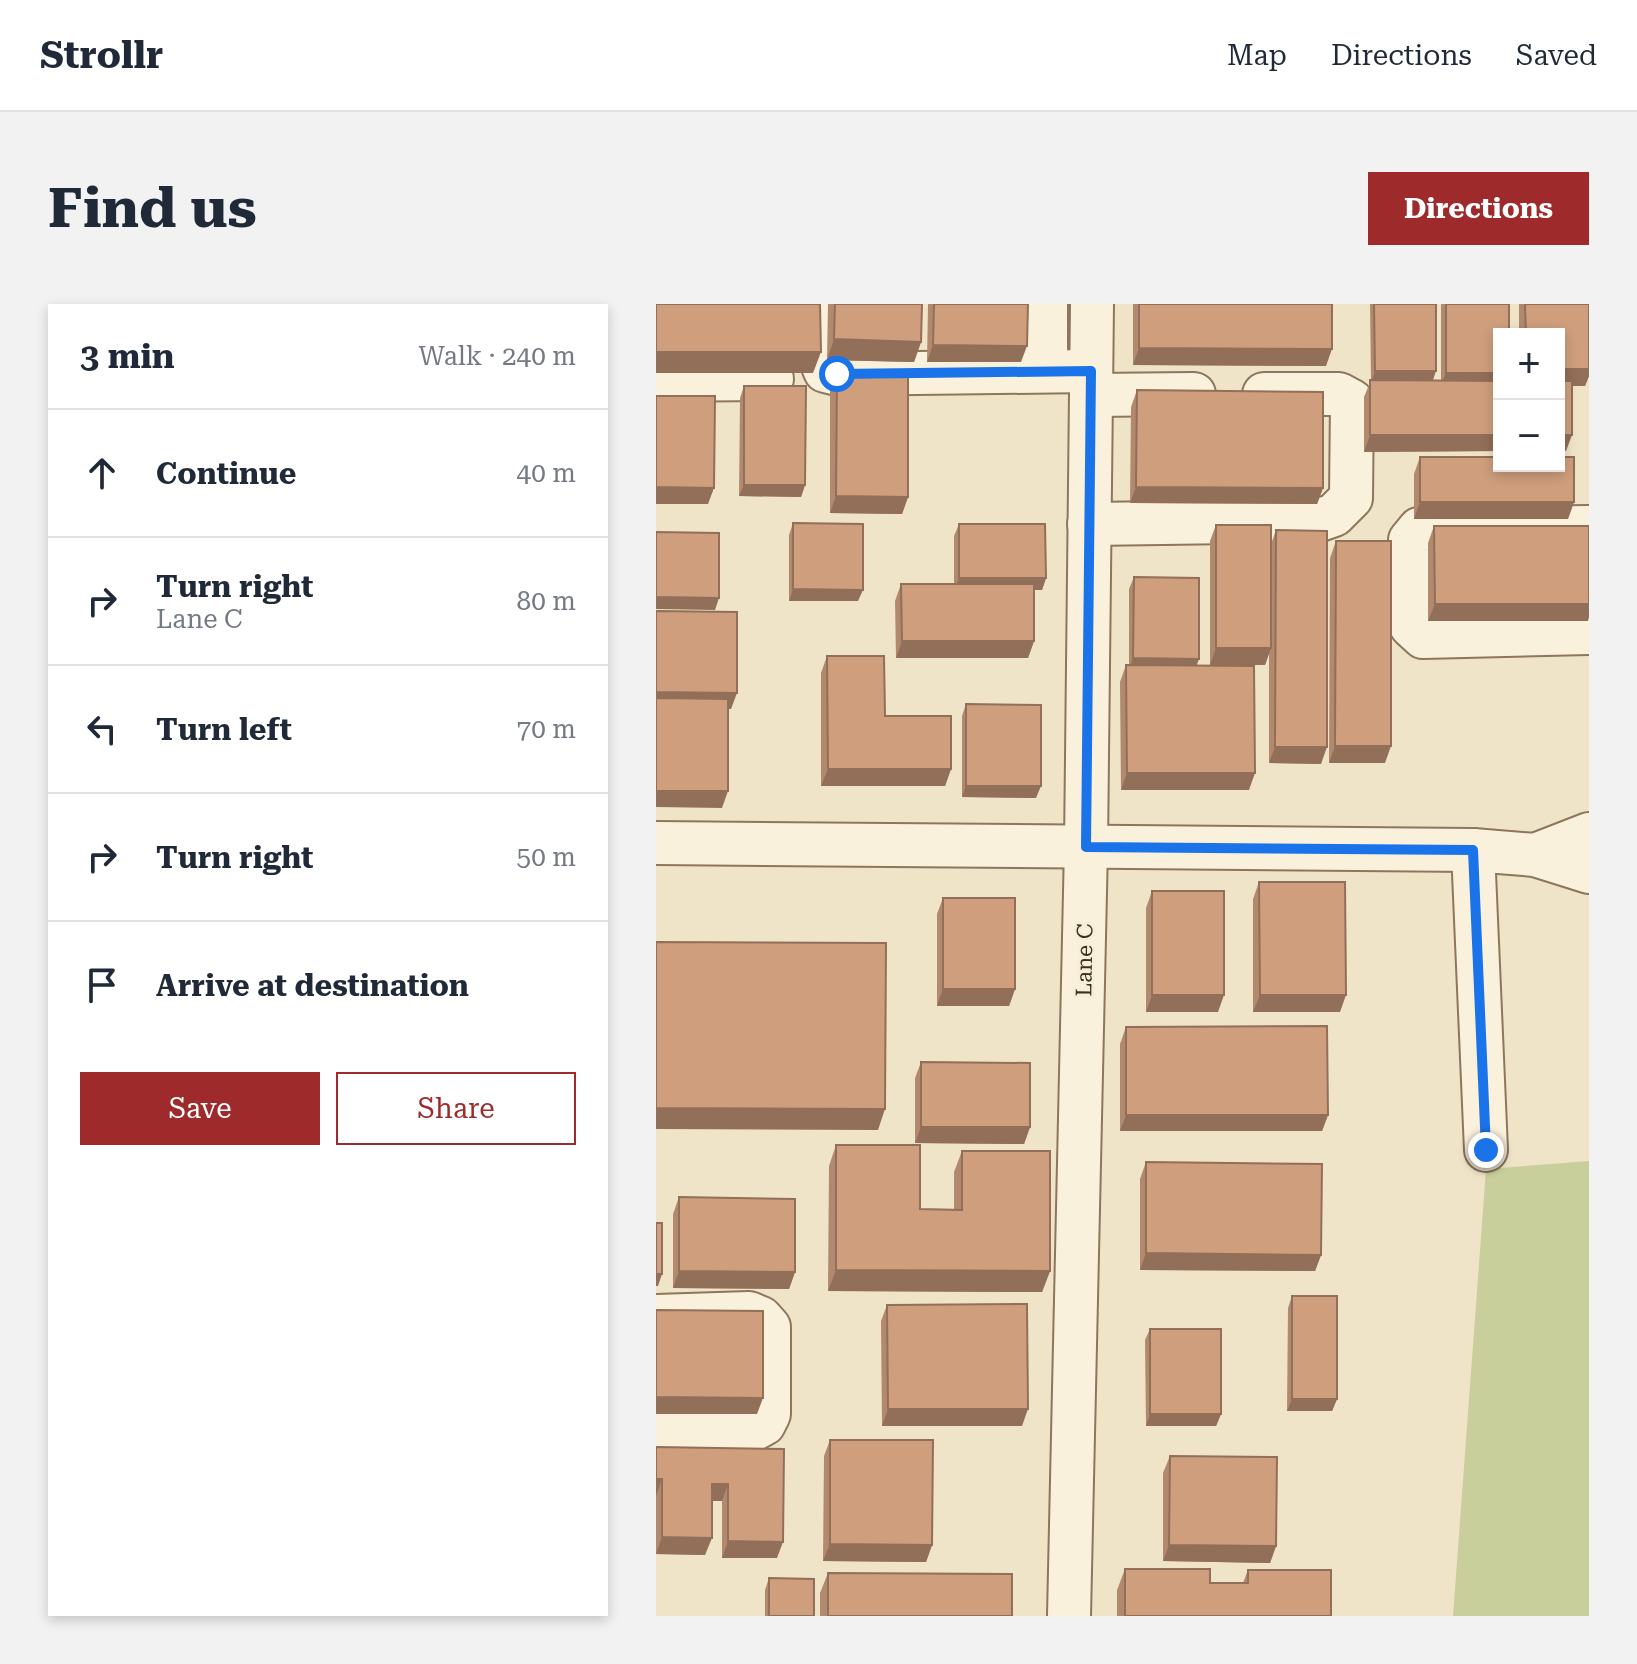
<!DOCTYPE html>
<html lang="en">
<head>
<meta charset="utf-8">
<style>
  :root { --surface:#fff; --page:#f2f2f3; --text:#1f2937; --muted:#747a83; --line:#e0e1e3; --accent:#9e2a2b }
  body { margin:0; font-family:"Roboto Serif",serif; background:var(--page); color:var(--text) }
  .controls { position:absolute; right:24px; top:24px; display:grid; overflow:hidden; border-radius:0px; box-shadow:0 4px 12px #0003 }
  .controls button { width:72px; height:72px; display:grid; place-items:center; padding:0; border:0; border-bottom:2px solid var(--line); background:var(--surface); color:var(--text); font:40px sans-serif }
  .stop { position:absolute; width:24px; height:24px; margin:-18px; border:6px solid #1a73e8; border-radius:50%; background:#fff }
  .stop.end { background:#1a73e8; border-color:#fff; box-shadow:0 2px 8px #0008 }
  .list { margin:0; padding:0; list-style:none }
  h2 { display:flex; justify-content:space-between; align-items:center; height:104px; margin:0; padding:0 32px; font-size:34px }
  h2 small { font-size:26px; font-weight:400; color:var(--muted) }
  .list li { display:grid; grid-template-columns:52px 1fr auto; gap:24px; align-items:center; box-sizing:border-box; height:128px; padding:0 32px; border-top:2px solid var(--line) }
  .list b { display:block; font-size:30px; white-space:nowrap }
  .list p { margin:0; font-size:26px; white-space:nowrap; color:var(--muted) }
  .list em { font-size:26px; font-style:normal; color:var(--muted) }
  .actions { display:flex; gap:16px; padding:24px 32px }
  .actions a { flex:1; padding:18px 0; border:2px solid var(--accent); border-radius:0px; text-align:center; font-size:28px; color:var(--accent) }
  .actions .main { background:var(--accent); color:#fff }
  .icon { flex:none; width:44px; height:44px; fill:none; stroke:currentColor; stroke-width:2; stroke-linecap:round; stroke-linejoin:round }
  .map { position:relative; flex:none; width:933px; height:1312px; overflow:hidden; border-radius:0px }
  header { display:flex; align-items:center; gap:48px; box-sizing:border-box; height:112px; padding:0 40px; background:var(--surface); border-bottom:2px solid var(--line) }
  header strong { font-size:38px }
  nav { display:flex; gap:44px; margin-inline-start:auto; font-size:28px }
  .intro { display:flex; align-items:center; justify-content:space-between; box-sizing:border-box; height:192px; padding:0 48px }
  h1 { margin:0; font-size:56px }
  .button { padding:20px 36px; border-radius:0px; background:var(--accent); color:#fff; font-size:28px; font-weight:700 }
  main { display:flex; gap:48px; padding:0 48px }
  aside { flex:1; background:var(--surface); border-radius:0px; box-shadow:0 4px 12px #0003 }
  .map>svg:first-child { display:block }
  .green { fill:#c9cf9b }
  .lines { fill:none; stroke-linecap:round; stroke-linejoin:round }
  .minor-casing { stroke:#8d765c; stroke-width:46 }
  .minor { stroke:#faf1dc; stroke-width:42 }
  .wall { fill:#b2896c }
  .shaded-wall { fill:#916f58 }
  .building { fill:#cf9f7d; stroke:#916f58; stroke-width:2 }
  .route { stroke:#1a73e8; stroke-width:10 }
  .labels { text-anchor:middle; stroke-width:6; stroke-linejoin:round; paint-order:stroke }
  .street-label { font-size:22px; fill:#3d2e20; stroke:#f7eed8 }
</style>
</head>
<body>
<header>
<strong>Strollr</strong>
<nav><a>Map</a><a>Directions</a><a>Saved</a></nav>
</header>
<div class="intro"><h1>Find us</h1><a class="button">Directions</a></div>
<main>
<aside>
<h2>3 min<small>Walk · 240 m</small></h2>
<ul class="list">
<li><svg class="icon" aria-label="ahead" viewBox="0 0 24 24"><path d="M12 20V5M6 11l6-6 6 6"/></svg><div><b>Continue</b></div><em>40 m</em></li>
<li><svg class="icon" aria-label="right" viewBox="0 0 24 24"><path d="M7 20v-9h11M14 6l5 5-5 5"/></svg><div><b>Turn right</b><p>Lane C</p></div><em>80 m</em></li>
<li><svg class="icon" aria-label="left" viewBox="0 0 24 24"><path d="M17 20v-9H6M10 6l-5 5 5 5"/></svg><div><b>Turn left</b></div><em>70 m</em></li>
<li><svg class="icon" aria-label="right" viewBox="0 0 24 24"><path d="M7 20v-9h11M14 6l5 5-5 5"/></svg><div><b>Turn right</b></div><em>50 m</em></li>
<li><svg class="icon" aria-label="arrive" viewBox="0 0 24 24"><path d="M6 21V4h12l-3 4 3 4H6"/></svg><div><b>Arrive at destination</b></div></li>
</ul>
<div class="actions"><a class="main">Save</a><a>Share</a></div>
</aside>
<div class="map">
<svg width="933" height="1312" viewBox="0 0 933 1312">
  <rect width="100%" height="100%" fill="#f0e4c8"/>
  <!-- green -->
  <path class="green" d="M 933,857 L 933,1312 L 797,1312 L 830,865 Z"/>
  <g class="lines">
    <defs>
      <g id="minor">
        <path d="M 165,0 L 165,57 L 169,67 L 181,70 L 435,67"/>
        <path d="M 390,67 L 390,0"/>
        <path d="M 0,76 L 116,75"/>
        <path d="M 435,91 L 538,90"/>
        <path d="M 433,220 L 661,217 L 678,211 L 695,194 L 696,97 L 683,90 L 608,90"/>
        <path d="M 933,223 L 763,225 L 754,236 L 755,322 L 767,333 L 933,329"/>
        <path d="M 0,539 L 817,546 L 879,551 L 933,568"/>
        <path d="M 817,546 L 830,846"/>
        <path d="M 879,551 L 933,530"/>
        <path d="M 0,1012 L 93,1009 L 105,1014 L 113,1023 L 113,1110 L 108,1120 L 99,1125 L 0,1129"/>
        <path d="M 413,1312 L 430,543 L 436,0"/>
      </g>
    </defs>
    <!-- minor casing -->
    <use href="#minor" class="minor-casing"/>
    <!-- minor -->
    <use href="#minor" class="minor"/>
  </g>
  <!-- wall -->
  <g class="wall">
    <path d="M 172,0 L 266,0 L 265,38 L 258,58 L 171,56 Z"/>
    <path d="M 272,0 L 372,0 L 365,58 L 271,58 Z"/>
    <path d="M 477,0 L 676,0 L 670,62 L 477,61 Z"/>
    <path d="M 714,0 L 780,0 L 777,76 L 785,77 L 785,0 L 853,0 L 843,30 L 843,147 L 708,148 L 708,93 L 715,76 Z"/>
    <path d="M 863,0 L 933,0 L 933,72 L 929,82 L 916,82 L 910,147 L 903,30 L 863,30 Z"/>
    <path d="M 181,69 L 252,193 L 246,210 L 174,209 L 174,86 Z"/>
    <path d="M 88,82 L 149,181 L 145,193 L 83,192 L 84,94 Z"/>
    <path d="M 481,86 L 667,184 L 661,200 L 474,199 L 475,103 Z"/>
    <path d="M 764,153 L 918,198 L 912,215 L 758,215 L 758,170 Z"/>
    <path d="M 137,219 L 202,297 L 133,297 L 133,231 Z"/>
    <path d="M 303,220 L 390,274 L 386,286 L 378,286 L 378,337 L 372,354 L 240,354 L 239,297 L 245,280 L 298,280 L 298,232 Z"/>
    <path d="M 560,221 L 615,240 L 620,226 L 665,460 L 613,459 L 613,349 L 609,361 L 554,361 L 554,237 Z"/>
    <path d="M 778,222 L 932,317 L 772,317 L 772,239 Z"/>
    <path d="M 680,237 L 729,459 L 673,459 L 674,254 Z"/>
    <path d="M 478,273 L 541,362 L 593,486 L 465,486 L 464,378 L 470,361 L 473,361 L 473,285 Z"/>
    <path d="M 171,352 L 229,412 L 295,465 L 289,482 L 165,482 L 165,369 Z"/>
    <path d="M 310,400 L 380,494 L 306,493 L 306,412 Z"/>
    <path d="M 603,578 L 684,708 L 597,708 L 597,595 Z"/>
    <path d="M 496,587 L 562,708 L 490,708 L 490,604 Z"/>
    <path d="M 287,594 L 359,685 L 353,702 L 281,702 L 281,610 Z"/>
    <path d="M 470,723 L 672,811 L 666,827 L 464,827 L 464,740 Z"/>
    <path d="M 265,758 L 374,823 L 368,840 L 259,839 L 259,774 Z"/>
    <path d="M 180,841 L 264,905 L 298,906 L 298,868 L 306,847 L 394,967 L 386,988 L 172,987 L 173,862 Z"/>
    <path d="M 490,858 L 665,951 L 659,967 L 484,966 L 484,875 Z"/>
    <path d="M 23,893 L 139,968 L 133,985 L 17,984 L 17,910 Z"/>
    <path d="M 636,992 L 681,1095 L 676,1107 L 631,1107 L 632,1004 Z"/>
    <path d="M 231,1001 L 366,1122 L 226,1122 L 225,1017 Z"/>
    <path d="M 494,1025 L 565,1110 L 560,1122 L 490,1122 L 489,1036 Z"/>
    <path d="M 174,1136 L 276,1241 L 270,1258 L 167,1257 L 168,1152 Z"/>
    <path d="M 0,1143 L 128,1145 L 121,1254 L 66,1254 L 66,1197 L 56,1197 L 49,1251 L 0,1250 Z"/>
    <path d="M 514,1152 L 620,1242 L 614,1259 L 507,1257 L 507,1169 Z"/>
    <path d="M 469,1265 L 554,1279 L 587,1279 L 592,1266 L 675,1312 L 461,1312 L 461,1286 Z"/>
    <path d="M 172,1269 L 356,1312 L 164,1312 L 164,1289 Z"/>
    <path d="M 113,1274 L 158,1312 L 109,1312 L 109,1286 Z"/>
  </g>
  <!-- shaded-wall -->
  <g class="shaded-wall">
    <path d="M 178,35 L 265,38 L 258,58 L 171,56 Z"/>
    <path d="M 277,41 L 371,42 L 365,58 L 271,58 Z"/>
    <path d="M 483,44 L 676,45 L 670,62 L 477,61 Z"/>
    <path d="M 0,48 L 165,48 L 157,69 L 0,69 Z"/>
    <path d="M 903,65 L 933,65 L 933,72 L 929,82 L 903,82 Z"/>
    <path d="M 719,67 L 780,67 L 776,79 L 715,79 Z"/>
    <path d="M 790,69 L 843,69 L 843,81 L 785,81 Z"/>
    <path d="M 714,131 L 843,131 L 843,147 L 708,148 Z"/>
    <path d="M 903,131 L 916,131 L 910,147 L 903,147 Z"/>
    <path d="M 88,181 L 149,181 L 145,193 L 83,192 Z"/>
    <path d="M 0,183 L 58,184 L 52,200 L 0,200 Z"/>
    <path d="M 480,183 L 667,184 L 661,200 L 474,199 Z"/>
    <path d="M 180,192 L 252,193 L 246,210 L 174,209 Z"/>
    <path d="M 764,198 L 918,198 L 912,215 L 758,215 Z"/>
    <path d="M 303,274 L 390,274 L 386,286 L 298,286 Z"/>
    <path d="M 137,285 L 207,286 L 202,297 L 133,297 Z"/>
    <path d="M 0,293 L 63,294 L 59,306 L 0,305 Z"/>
    <path d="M 779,300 L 933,300 L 933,313 L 932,317 L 772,317 Z"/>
    <path d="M 246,337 L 378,337 L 372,354 L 240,354 Z"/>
    <path d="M 560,344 L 615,344 L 609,361 L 554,361 Z"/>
    <path d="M 477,354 L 543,355 L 539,366 L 473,366 Z"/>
    <path d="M 0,388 L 81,389 L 75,405 L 0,405 Z"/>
    <path d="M 679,442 L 735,442 L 729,459 L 673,459 Z"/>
    <path d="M 619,443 L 671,443 L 665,460 L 613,459 Z"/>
    <path d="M 172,465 L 295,465 L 289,482 L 165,482 Z"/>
    <path d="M 471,469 L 599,469 L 593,486 L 465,486 Z"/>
    <path d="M 310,482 L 385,482 L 380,494 L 306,493 Z"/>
    <path d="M 0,487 L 72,487 L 66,504 L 0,503 Z"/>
    <path d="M 287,685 L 359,685 L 353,702 L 281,702 Z"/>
    <path d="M 496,691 L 568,691 L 562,708 L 490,708 Z"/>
    <path d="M 604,691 L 690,691 L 684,708 L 597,708 Z"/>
    <path d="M 0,804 L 229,805 L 222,826 L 0,825 Z"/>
    <path d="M 470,811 L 672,811 L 666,827 L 464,827 Z"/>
    <path d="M 265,823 L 374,823 L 368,840 L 259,839 Z"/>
    <path d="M 490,949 L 665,951 L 659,967 L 484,966 Z"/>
    <path d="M 180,966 L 394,967 L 386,988 L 172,987 Z"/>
    <path d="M 23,967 L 139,968 L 133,985 L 17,984 Z"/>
    <path d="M 0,970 L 6,970 L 2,982 L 0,982 Z"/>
    <path d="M 0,1093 L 107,1094 L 101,1110 L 0,1110 Z"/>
    <path d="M 636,1095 L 681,1095 L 676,1107 L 631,1107 Z"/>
    <path d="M 232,1105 L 372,1105 L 366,1122 L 226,1122 Z"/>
    <path d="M 494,1110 L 565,1110 L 560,1122 L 490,1122 Z"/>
    <path d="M 0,1175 L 6,1175 L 0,1192 Z"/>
    <path d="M 56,1180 L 72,1180 L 66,1197 L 50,1197 Z"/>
    <path d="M 6,1233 L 56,1234 L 49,1251 L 0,1250 Z"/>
    <path d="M 72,1237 L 127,1238 L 121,1254 L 66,1254 Z"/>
    <path d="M 174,1240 L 276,1241 L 270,1258 L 167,1257 Z"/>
    <path d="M 513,1241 L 620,1242 L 614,1259 L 507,1257 Z"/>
  </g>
  <!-- building -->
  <g class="building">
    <path d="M 0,0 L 164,0 L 165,48 L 0,48 Z"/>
    <path d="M 179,0 L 266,0 L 265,38 L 178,35 Z"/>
    <path d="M 278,0 L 372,0 L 371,42 L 277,41 Z"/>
    <path d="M 483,0 L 676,0 L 676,45 L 483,44 Z"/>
    <path d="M 718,0 L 780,0 L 780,67 L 719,67 Z"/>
    <path d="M 790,0 L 853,0 L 853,30 L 843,30 L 843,69 L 790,69 Z"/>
    <path d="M 869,0 L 933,0 L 933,65 L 903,65 L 903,30 L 870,30 Z"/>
    <path d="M 181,69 L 252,70 L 252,193 L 180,192 Z"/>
    <path d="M 714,76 L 843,77 L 843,131 L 714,131 Z"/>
    <rect x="903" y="77" width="13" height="54"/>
    <path d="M 88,82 L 150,82 L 149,181 L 88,181 Z"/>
    <path d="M 481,86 L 667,88 L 667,184 L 480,183 Z"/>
    <path d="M 0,92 L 59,92 L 58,184 L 0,183 Z"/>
    <path d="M 764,153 L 843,153 L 843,162 L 903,162 L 903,153 L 918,153 L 918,198 L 764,198 Z"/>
    <path d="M 137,219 L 207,220 L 207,286 L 137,285 Z"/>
    <path d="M 303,220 L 389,220 L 390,274 L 303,274 Z"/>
    <rect x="560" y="221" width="55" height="123"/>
    <path d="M 778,222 L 933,222 L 933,300 L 779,300 Z"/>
    <path d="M 620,226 L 671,227 L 671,443 L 619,443 Z"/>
    <path d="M 0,228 L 63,229 L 63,294 L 0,293 Z"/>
    <path d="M 680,237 L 735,237 L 735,442 L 679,442 Z"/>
    <path d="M 478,273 L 543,274 L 543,355 L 477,354 Z"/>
    <path d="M 245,280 L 378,280 L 378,337 L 246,337 Z"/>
    <path d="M 0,307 L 81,308 L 81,389 L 0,388 Z"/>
    <path d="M 171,352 L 228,352 L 229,412 L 295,412 L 295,465 L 172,465 Z"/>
    <path d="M 470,361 L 598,362 L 599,469 L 471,469 Z"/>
    <path d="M 0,394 L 72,395 L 72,487 L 0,487 Z"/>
    <path d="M 310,400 L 385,401 L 385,482 L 310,482 Z"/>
    <path d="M 603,578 L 689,578 L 690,691 L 604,691 Z"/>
    <rect x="496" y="587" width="72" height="104"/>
    <rect x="287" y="594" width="72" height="91"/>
    <path d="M 0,638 L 230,639 L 229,805 L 0,804 Z"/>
    <path d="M 671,722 L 672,811 L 470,811 L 470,723 Z"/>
    <path d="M 265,758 L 374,759 L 374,823 L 265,823 Z"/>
    <path d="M 180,841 L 264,841 L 264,905 L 306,906 L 306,847 L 394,847 L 394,967 L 180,966 Z"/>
    <path d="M 490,858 L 666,860 L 665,951 L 490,949 Z"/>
    <path d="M 23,893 L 139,895 L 139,968 L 23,967 Z"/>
    <rect x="0" y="919" width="6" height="51"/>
    <rect x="636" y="992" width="45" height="103"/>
    <path d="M 371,1000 L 372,1105 L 232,1105 L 231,1001 Z"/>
    <path d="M 0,1006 L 107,1007 L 107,1094 L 0,1093 Z"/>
    <rect x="494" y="1025" width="71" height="85"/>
    <path d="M 174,1136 L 277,1136 L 276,1241 L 174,1240 Z"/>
    <path d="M 0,1143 L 128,1145 L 127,1238 L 72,1237 L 72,1180 L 56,1180 L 56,1234 L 6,1233 L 6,1175 L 0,1175 Z"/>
    <path d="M 514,1152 L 621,1153 L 620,1242 L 513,1241 Z"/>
    <path d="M 469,1265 L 554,1265 L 554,1279 L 592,1279 L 592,1266 L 675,1266 L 675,1312 L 469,1312 Z"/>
    <path d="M 172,1269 L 356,1270 L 356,1312 L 172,1312 Z"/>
    <path d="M 113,1274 L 158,1275 L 158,1312 L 113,1312 Z"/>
  </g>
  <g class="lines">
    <!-- route -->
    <path class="route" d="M 181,70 L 435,67 L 430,543 L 817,546 L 830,846"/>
  </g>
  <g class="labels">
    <!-- street labels -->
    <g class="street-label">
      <text transform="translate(428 656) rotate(-89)" y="8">Lane C</text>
    </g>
  </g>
</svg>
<div class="controls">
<button>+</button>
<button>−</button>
</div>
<div class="stop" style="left:181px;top:70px"></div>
<div class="stop end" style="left:830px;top:846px"></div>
</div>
</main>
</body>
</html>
